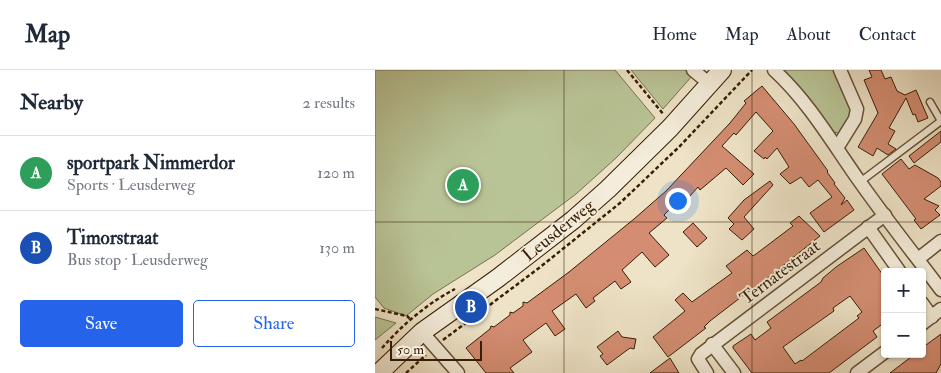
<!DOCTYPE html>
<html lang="en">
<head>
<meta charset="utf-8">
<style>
  :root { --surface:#fff; --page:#f2f2f3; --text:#1f2937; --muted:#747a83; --line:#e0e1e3; --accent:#2563eb }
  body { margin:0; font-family:"IM FELL Double Pica",serif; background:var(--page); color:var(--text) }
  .controls { position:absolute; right:15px; bottom:15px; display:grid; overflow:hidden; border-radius:5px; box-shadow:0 1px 4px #0004 }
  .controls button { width:45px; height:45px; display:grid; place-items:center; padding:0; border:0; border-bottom:1px solid var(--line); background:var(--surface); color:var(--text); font:25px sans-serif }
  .scale { position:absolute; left:15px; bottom:12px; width:92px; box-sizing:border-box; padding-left:5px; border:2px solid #381e04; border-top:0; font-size:14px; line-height:18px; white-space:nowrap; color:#381e04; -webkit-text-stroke:4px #f4eddb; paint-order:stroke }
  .you { position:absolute; left:302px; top:130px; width:18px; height:18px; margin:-12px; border:4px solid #fff; border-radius:50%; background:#1a73e8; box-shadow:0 0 0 8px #1a73e833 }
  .badge { display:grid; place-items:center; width:32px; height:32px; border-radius:50%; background:var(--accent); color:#fff; font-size:16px; font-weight:700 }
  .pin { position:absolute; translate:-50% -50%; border:2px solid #fff; box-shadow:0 1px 5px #0006 }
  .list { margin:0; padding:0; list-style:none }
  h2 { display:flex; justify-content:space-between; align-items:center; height:65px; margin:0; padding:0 20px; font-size:21px }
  h2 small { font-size:16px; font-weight:400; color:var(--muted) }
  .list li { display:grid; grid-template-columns:32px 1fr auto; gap:15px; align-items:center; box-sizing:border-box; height:75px; padding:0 20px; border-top:1px solid var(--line) }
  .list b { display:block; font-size:19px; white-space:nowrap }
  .list p { margin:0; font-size:16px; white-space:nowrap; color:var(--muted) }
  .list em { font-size:16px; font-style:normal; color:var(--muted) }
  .actions { display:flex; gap:10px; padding:15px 20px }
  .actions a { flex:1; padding:11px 0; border:1px solid var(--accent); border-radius:5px; text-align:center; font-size:18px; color:var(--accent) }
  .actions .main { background:var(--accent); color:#fff }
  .map { position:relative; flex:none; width:566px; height:303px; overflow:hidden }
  header { display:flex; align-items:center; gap:30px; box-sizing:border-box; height:70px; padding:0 25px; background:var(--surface); border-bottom:1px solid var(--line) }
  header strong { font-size:24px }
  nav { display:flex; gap:28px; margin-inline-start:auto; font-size:18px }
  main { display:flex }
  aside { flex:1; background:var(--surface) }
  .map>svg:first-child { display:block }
  .green { fill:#b9c496; stroke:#78714d }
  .building { fill:#d48d72; stroke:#381e04; fill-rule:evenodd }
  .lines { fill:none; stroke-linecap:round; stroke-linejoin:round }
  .lane-casing { stroke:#664f35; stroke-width:9 }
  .street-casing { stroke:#664f35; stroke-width:15 }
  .secondary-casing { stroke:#381e04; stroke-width:20 }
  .path { stroke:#381e04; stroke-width:2.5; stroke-dasharray:4 2.5; stroke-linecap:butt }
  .lane { stroke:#f4eddb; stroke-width:6 }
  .street { stroke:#f4eddb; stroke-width:12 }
  .secondary { stroke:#f4eddb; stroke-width:18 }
  .grid { fill:none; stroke:#381e04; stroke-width:1; stroke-opacity:0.55 }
  .labels { text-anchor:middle; stroke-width:4; stroke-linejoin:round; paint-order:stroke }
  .street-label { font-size:18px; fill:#381e04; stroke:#f4eddb }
</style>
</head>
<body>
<header>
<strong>Map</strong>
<nav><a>Home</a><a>Map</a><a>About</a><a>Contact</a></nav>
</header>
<main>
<aside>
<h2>Nearby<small>2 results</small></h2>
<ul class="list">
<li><span class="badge" style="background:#2e9e5b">A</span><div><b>sportpark Nimmerdor</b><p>Sports · Leusderweg</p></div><em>120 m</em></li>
<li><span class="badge" style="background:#1a4fb4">B</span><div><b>Timorstraat</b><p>Bus stop · Leusderweg</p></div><em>130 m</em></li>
</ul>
<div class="actions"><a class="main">Save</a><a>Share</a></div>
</aside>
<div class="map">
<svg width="566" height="303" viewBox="0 0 566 303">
  <rect width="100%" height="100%" fill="#eee3c7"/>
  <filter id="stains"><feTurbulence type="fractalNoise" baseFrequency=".004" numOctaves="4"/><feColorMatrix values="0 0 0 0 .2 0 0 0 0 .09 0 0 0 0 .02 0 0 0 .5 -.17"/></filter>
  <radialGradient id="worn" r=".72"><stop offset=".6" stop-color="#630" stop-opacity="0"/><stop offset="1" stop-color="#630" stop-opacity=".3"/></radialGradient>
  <!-- green -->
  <g class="green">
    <path d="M 0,0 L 240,0 L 280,48 L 241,88 L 201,124 L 120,185 L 58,224 L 31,246 L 9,238 L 0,227 Z"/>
    <path d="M 256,0 L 310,0 L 317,6 L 288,39 Z"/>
    <path d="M 408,0 L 461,0 L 477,42 L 464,63 L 458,62 L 433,26 Z"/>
    <path d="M 0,247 L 21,253 L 0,270 Z"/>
  </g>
  <!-- building -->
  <g class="building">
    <path d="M 494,0 L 506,0 L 510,9 L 516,7 L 522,21 L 530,25 L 541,20 L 553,48 L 543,52 L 540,44 L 538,45 L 531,28 L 514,58 L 520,61 L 513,74 L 521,79 L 513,85 L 502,78 L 498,86 L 483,77 L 503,43 L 489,10 L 497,7 Z"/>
    <path d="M 387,16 L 419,54 L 453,101 L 452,102 L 460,113 L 459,114 L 470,128 L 466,135 L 472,130 L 479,140 L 449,162 L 435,143 L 457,127 L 443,110 L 434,117 L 426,107 L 415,114 L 405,104 L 414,97 L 402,78 L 392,89 L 390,87 L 389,89 L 379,81 L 398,61 L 381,42 L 361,65 L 359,63 L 347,76 L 379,104 L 368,115 L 351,98 L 325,120 L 323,117 L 307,135 L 302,132 L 289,145 L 292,148 L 274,163 L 294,185 L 280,197 L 267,182 L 247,200 L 256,212 L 246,219 L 240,211 L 218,228 L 220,231 L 211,238 L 201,224 L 177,241 L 190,259 L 180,266 L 171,253 L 148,270 L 157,282 L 135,298 L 139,303 L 111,303 L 91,278 L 115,259 L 116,256 L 119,257 L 135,245 L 135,242 L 138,243 L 148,236 L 148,232 L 152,233 L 194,202 L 259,149 L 291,121 L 355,53 L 371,33 L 369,31 Z"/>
    <path d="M 566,61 L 566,72 L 539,93 L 534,86 Z"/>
    <path d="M 526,89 L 534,99 L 540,95 L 563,108 L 566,112 L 566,116 L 549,129 L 564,136 L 560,140 L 565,145 L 546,159 L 539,150 L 541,149 L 507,104 Z"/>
    <path d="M 395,111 L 398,115 L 369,147 L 379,159 L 367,170 L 354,159 L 359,154 L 353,148 L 369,130 Z"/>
    <path d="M 424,146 L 445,166 L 375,222 L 374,221 L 335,251 L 329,257 L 331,258 L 293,287 L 278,267 L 310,241 L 300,230 L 308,223 L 317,232 L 357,203 L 351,196 L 372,180 L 378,186 L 381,184 L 418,156 L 415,153 Z"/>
    <path d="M 318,153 L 332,168 L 322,177 L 308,162 Z"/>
    <path d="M 489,178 L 510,208 L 510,252 L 498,261 L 502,267 L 454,303 L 377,303 L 358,278 L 358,276 L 376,264 L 380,270 L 396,258 L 392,252 L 446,212 L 448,208 L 461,197 ZM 475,226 L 487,242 L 482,246 L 484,248 L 427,291 L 426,290 L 420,294 L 408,277 L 459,241 L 458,238 Z"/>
    <path d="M 243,261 L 247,267 L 261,269 L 259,279 L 255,278 L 232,295 L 225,286 L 228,284 L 222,277 Z"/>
    <path d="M 566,264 L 566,294 L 561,303 L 515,303 L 540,284 L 547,284 L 547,278 Z"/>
    <path d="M 295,288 L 304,303 L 275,303 Z"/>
  </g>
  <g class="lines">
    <defs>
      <path id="lane" d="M 485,112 L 566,51 L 555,32"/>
      <g id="street">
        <path d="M 318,0 L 335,14"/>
        <path d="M 399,0 C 434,32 458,74 485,112 C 511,149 539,184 566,220"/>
        <path d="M 462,78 L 480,49 L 482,39 L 465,0"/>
        <path d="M 493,157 L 525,202"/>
        <path d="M 543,189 L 566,171"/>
        <path d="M 547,233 L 557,247"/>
        <path d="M 547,254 L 566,239"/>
        <path d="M 47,262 L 83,303"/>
        <path d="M 337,274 L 359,303"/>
        <path d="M 332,303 L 323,289 L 326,284 L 510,145"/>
        <path d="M 482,303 L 510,282"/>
      </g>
      <path id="secondary" d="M 4,303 L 47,262 L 123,208 L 198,150 L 233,119 L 295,58 L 347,0"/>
    </defs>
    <!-- lane casing -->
    <use href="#lane" class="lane-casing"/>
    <!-- street casing -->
    <use href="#street" class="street-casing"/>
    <!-- secondary casing -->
    <use href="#secondary" class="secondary-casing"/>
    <!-- path -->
    <g class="path">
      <path d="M 252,0 L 289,45"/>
      <path d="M 0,239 L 32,246 L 36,250"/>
      <path d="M 68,270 L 164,198 L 245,133 L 304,77 L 377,0"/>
      <path d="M 7,278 C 27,255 53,233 80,219"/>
      <path d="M 31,303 L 51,285"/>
    </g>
    <!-- lane -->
    <use href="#lane" class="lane"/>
    <!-- street -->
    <use href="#street" class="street"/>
    <!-- secondary -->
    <use href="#secondary" class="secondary"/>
  </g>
  <!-- grid -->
  <path class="grid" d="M 189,0 L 189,303M 377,0 L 377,303M 0,152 L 566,152"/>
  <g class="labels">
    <!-- street labels -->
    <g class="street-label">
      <text transform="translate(183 160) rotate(-39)" y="6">Leusderweg</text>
      <text transform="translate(405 202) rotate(-37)" y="6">Ternatestraat</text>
    </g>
  </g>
  <rect width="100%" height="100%" filter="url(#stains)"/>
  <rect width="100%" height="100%" fill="url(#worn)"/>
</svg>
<div class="controls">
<button>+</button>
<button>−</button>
</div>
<div class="scale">50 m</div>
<div class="you"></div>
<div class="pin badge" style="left:88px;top:115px;background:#2e9e5b">A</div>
<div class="pin badge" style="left:96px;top:237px;background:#1a4fb4">B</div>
</div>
</main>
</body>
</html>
